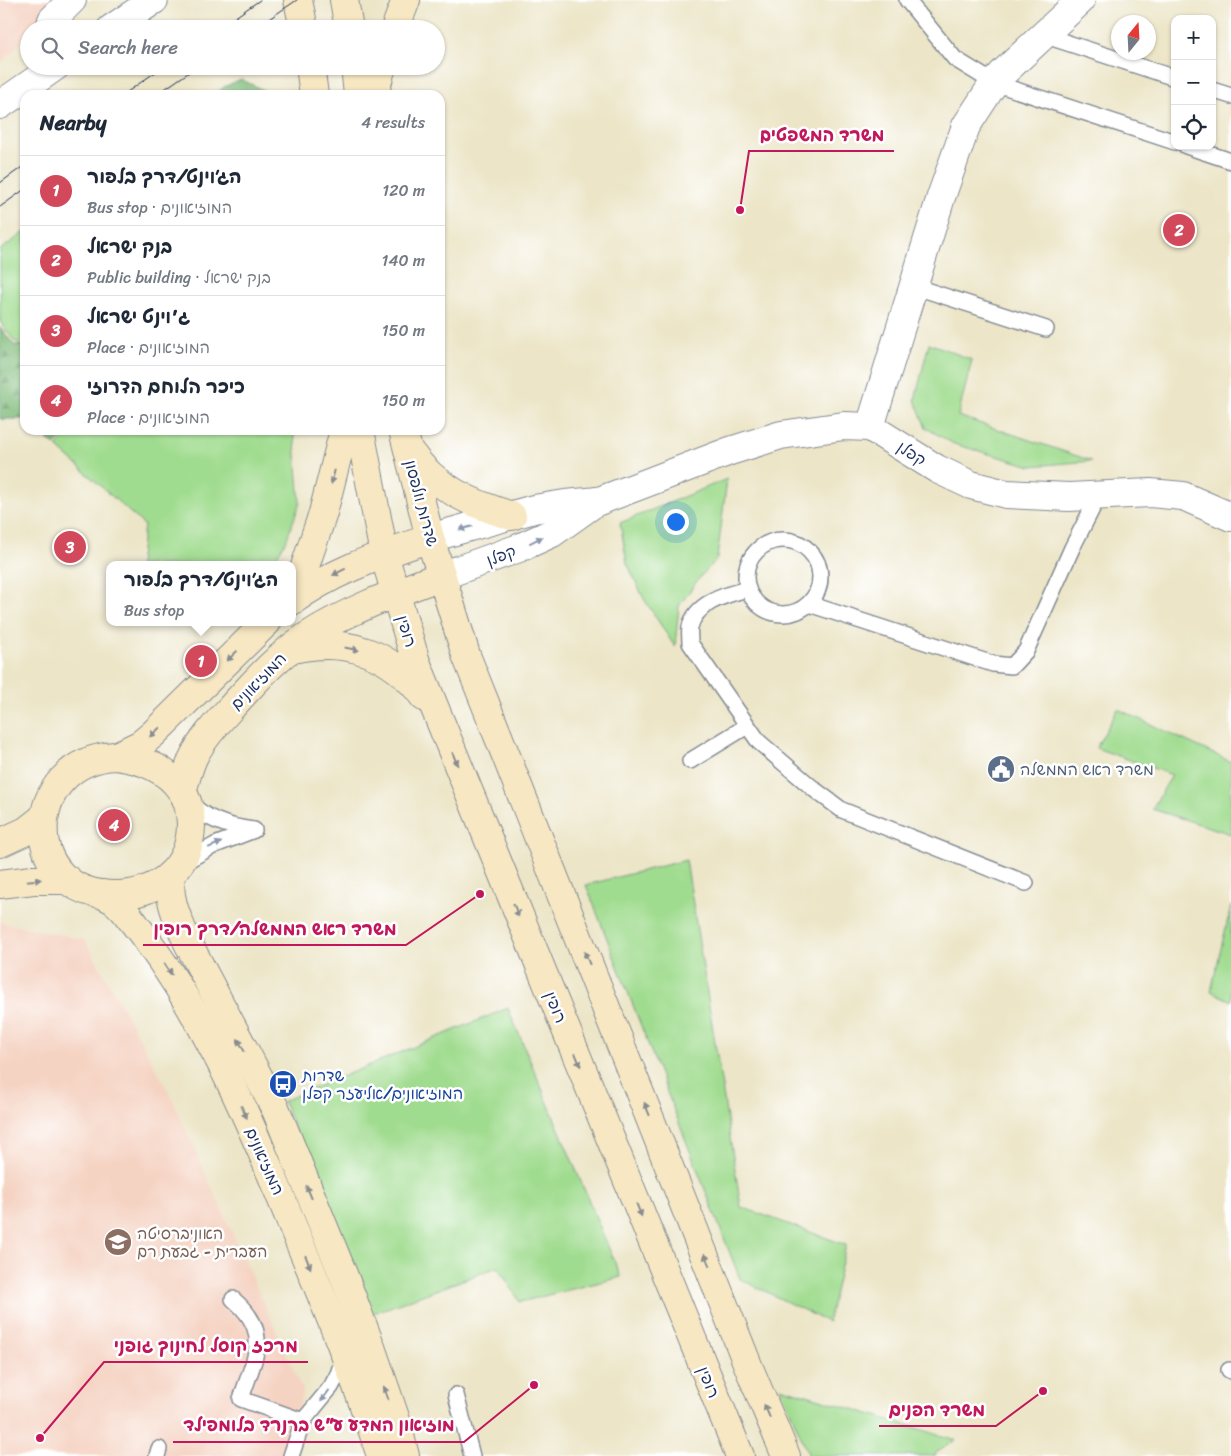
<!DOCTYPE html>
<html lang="en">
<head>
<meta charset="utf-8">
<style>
  :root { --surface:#fff; --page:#f2f2f3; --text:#1f2937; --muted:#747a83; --line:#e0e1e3; --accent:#d1495b }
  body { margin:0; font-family:Sriracha,"Playpen Sans Hebrew",sans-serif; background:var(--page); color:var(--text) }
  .controls { position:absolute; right:15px; top:15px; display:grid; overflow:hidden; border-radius:10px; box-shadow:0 1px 4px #0004 }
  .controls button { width:45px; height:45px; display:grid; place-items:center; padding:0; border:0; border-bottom:1px solid var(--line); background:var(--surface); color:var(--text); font:25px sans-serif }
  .compass { position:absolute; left:1111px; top:15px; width:45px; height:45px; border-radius:50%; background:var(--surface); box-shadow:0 1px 4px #0004; rotate:18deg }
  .you { position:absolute; left:675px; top:521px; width:18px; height:18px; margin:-12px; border:4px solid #fff; border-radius:50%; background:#1a73e8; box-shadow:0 0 0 8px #1a73e833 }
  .badge { display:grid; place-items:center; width:32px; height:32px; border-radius:50%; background:var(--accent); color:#fff; font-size:16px; font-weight:700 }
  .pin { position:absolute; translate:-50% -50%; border:2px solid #fff; box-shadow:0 1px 5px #0006 }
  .popup { position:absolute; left:106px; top:561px; width:190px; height:65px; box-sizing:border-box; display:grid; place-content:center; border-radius:10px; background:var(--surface); filter:drop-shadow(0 1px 4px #0005); font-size:16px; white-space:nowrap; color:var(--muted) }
  .popup b { font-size:19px; color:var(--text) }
  .popup::after { content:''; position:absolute; left:50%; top:100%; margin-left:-10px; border:10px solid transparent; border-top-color:var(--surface) }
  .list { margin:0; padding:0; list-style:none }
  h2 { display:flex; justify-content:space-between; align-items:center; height:65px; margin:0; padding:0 20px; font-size:21px }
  h2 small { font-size:16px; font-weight:400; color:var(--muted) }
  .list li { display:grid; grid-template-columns:32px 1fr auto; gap:15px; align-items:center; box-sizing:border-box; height:70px; padding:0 20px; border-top:1px solid var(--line) }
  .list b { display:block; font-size:19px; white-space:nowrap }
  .list p { margin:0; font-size:16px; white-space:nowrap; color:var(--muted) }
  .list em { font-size:16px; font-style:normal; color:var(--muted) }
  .icon { flex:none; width:28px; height:28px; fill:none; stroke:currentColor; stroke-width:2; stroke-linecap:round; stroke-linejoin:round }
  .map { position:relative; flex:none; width:1231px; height:1456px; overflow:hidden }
  .search { position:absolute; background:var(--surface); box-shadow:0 1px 4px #0004; left:20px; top:20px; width:425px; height:55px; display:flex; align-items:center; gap:12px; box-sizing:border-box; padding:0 18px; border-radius:28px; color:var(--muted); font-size:19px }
  .panel { position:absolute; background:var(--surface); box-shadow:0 1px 4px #0004; left:20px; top:90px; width:425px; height:345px; border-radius:15px }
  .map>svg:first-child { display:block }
  .built { fill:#f5d3c2 }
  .forest { fill:url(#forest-firs); stroke:#4e766c }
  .park { fill:#a0dc8f; stroke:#5e8676 }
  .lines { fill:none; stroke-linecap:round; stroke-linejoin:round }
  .lane-casing { stroke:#848a92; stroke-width:18 }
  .street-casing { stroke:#848a92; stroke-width:30 }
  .secondary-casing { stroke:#848a92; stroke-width:30 }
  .lane { stroke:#fff; stroke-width:15 }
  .street { stroke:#fff; stroke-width:28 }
  .secondary { stroke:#f7e8c3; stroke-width:28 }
  .tram { stroke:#1b2f5e; stroke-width:1 }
  .oneway { fill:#898c90 }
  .oneway2 { fill:#8d97ae }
  .labels { text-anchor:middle; stroke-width:5; stroke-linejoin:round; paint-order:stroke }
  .street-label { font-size:16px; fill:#1b2f5e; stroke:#fff }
  .service-label { font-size:16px; fill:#4e5e75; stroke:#fff; text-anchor:start }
  .transit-label { font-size:16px; fill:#164399; stroke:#fff; text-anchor:start }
  .education-label { font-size:16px; fill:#785e54; stroke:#fff; text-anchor:start }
  .leader { fill:none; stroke:#c2185b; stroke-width:2 }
  .callout-dot { fill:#c2185b; stroke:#fff; stroke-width:2 }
  .callout-label { font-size:18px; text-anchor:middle; font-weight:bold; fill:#c2185b; stroke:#fff; stroke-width:5; stroke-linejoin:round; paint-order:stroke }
</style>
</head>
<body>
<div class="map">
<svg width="1231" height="1456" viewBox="0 0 1231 1456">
  <defs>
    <pattern id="forest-firs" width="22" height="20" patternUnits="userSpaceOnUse" patternTransform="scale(1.25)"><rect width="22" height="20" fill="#80bc7a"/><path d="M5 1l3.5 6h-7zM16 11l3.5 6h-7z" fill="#689967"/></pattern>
  </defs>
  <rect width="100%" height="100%" fill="#fff"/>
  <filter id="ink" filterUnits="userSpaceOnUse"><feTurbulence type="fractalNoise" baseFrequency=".02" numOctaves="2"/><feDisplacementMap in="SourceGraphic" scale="10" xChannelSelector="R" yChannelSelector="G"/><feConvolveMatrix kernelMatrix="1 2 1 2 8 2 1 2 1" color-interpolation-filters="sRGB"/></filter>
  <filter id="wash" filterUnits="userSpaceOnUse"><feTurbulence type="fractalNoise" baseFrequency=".0096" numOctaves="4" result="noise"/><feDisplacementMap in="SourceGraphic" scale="20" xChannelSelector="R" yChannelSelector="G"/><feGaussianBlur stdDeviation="1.12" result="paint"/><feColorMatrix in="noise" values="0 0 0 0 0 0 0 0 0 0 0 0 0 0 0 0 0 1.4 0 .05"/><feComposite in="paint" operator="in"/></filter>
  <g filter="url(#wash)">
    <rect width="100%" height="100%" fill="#ece5c7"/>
    <!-- built -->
    <g class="built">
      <path d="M 0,0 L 61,0 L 33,29 L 29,29 L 29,34 L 0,64 Z"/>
      <path d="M 0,922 L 85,940 L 169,1092 L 303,1391 L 284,1456 L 0,1456 Z"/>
    </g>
    <!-- forest -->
    <g class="forest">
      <path d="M 241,79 L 267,92 L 268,95 L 214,95 L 224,87 Z"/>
      <path d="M 0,327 L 14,345 L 25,345 L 25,419 L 0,419 Z"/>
      <path d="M 37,430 L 68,430 L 54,445 Z"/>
    </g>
    <!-- park -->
    <g class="park">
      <path d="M 25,232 L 25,342 L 15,342 L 0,322 L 0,250 Z"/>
      <path d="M 929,343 L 972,360 L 958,416 L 1092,461 L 1031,466 L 954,444 L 926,428 L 915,400 Z"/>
      <path d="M 71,430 L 294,430 L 300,503 L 286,541 L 271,565 L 139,565 L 144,525 L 56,446 Z"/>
      <path d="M 727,479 L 717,559 L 700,577 L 679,606 L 675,647 L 644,599 L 627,563 L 620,523 Z"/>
      <path d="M 1118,709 L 1231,762 L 1231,834 L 1152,809 L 1172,775 L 1096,748 Z"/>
      <path d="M 686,860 L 741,1207 L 846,1245 L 828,1322 L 740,1279 L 586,885 Z"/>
      <path d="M 1231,906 L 1231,1001 L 1211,991 Z"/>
      <path d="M 508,1008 L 621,1277 L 520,1302 L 498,1267 L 371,1314 L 283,1101 Z"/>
      <path d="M 780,1387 L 956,1440 L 936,1453 L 935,1456 L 809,1456 Z"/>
    </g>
  </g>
  <g filter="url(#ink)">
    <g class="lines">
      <defs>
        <g id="lane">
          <path d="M 907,0 L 955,59 L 994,83 L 1175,142"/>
          <path d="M 1043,35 L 1175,78"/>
          <path d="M 1212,90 L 1231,96"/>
          <path d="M 1186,146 L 1231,161"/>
          <path d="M 913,286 L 1046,329"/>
          <circle cx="783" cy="577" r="37"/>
          <path d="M 747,589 C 726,595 696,602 690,627 C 689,631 690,638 690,643 L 759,742 L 815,790 L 842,810 L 1026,883"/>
          <path d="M 809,604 L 993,664 L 1012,666 L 1026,651 L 1072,548 L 1099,495"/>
          <path d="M 690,761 L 747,726"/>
          <path d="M 189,802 C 206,820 228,827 253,830"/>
          <path d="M 183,863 L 215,845 L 254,830"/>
          <path d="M 233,1299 C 273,1333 254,1357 241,1399 L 303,1421"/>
          <path d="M 1229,1370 L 1231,1371"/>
          <path d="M 456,1395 L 472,1456"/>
          <path d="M 157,1456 L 159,1449"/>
          <path d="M 291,1456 L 303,1421 L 331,1387 L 338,1374 L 344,1356"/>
        </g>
        <g id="street">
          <path d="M 50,29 L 52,20 L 72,0"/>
          <path d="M 111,29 L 154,0"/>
          <path d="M 0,105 L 56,66"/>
          <path d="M 870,427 L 941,197 L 966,126 L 994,83 L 1003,73 L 1081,0"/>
          <path d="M 430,538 L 534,509 L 565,504 L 599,501 L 730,451 L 781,435 L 844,426 L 870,427 L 937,469 L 971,485 L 1006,494 L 1069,497 L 1150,493 L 1183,496 L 1231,517"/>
          <path d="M 441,576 L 519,548 L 552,533 L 597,501"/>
        </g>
        <g id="secondary">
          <path d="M 298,0 L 304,29"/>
          <path d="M 344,0 L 349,29"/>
          <path d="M 395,29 L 406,0"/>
          <path d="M 310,66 L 314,95"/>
          <path d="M 355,66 L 358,95"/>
          <path d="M 374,95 L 382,66"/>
          <path d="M 360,430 L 384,554 L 416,662 L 740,1456"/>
          <path d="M 403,430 L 430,538 L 466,655 L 749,1368 L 786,1456"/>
          <path d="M 410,452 C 435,488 472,504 512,516"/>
          <path d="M 294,599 L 323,513 L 344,430"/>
          <path d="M 292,601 C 334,570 382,555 430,538"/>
          <path d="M 293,649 C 346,637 392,653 424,697"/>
          <path d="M 116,756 C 141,759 166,768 181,790 C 188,799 191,814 191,826 C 190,868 158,894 116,895 C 17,896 22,760 116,756 Z"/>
          <path d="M 116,756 L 141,744 L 153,734 L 267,622"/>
          <path d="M 182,791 C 186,780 188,769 193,758 C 203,737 221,719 237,701 C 258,678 280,654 306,637 C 345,611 398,592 441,576"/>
          <path d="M 0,843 L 26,831 L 44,817"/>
          <path d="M 171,874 C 167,899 178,920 188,943 L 276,1110 L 343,1274 L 371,1347 L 396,1420 L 405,1456"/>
          <path d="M 0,884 L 33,880 L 68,880"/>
          <path d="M 102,894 L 115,901 L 123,909 C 200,1003 248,1115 293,1227 C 325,1303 356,1378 381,1456"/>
        </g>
      </defs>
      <!-- lane casing -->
      <use href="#lane" class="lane-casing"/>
      <!-- street casing -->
      <use href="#street" class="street-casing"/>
      <!-- secondary casing -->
      <use href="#secondary" class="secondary-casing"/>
      <!-- lane -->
      <use href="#lane" class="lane"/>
      <!-- street -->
      <use href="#street" class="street"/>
      <!-- secondary -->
      <use href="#secondary" class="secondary"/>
      <!-- tram -->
      <g class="tram">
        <path d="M 218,29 L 260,0"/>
        <path d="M 254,29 L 297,0"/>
        <path d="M 123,95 L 164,66"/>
        <path d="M 156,95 L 198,66"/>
        <path d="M 0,183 L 25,165"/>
        <path d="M 0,207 L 25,189"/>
      </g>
    </g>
    <!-- one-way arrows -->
    <defs><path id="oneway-solid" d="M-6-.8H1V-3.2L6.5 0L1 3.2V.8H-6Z" transform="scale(1.25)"/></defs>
    <g class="oneway">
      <use href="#oneway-solid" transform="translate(333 477) rotate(104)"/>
      <use href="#oneway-solid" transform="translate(339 572) rotate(153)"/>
      <use href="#oneway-solid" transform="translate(352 649) rotate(11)"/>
      <use href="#oneway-solid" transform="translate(232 656) rotate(136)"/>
      <use href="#oneway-solid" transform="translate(155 732) rotate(138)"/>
      <use href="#oneway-solid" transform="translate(455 759) rotate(68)"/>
      <use href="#oneway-solid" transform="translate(34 880) rotate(-5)"/>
      <use href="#oneway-solid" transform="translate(516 910) rotate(68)"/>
      <use href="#oneway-solid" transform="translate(587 958) rotate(-112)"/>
      <use href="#oneway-solid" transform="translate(168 969) rotate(57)"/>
      <use href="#oneway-solid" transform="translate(241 1045) rotate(-118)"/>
      <use href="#oneway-solid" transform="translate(578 1060) rotate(68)"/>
      <use href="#oneway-solid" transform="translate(647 1109) rotate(-112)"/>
      <use href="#oneway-solid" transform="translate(244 1112) rotate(65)"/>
      <use href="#oneway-solid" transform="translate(309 1192) rotate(-113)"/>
      <use href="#oneway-solid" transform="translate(639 1210) rotate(68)"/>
      <use href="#oneway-solid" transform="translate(707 1260) rotate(-112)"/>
      <use href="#oneway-solid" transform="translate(308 1262) rotate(68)"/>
      <use href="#oneway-solid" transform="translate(386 1393) rotate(-109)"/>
      <use href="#oneway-solid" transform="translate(767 1411) rotate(-113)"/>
    </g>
    <g class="oneway2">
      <use href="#oneway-solid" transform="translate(466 528) rotate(165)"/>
      <use href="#oneway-solid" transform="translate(536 540) rotate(-26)"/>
      <use href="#oneway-solid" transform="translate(215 845) rotate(-23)"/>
      <use href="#oneway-solid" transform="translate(325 1396) rotate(126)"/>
    </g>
  </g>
  <!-- icons -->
  <defs>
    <symbol id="civic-disc" viewBox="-11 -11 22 22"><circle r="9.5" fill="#5c6f8a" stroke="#fff"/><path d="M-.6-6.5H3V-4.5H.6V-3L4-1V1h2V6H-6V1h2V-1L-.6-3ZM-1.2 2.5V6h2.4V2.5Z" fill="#fff"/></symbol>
    <symbol id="bus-disc" viewBox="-11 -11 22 22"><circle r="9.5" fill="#1a4fb4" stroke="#fff"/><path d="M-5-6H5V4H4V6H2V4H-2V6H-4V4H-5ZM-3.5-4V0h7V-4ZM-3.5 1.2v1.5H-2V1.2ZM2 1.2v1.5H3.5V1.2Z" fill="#fff"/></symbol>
    <symbol id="university-disc" viewBox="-11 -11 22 22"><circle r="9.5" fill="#8d6e63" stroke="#fff"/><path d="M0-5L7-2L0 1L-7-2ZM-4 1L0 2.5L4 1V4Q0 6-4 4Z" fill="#fff"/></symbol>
  </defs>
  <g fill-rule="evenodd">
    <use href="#civic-disc" x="985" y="753" width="32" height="32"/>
    <use href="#bus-disc" x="267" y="1068" width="32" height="32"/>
    <use href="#university-disc" x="102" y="1226" width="32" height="32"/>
  </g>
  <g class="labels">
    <!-- street labels -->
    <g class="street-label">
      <text transform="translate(912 453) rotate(33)" y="6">קפלן</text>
      <text transform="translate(422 503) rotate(75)" y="6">שדרות וולפסון</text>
      <text transform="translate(501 555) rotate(-21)" y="6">קפלן</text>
      <text transform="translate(407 631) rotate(73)" y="6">רופין</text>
      <text transform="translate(258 681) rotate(-46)" y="6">המוזיאונים</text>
      <text transform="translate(556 1007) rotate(68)" y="6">רופין</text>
      <text transform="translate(265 1161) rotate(66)" y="6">המוזיאונים</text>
      <text transform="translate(709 1382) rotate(68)" y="6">רופין</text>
    </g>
    <!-- service labels -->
    <g class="service-label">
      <text x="1020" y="775">משרד ראש הממשלה</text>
    </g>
    <!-- transit labels -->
    <g class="transit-label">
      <text x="302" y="1081">שדרות<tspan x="302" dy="18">המוזיאונים/אליעזר קפלן</tspan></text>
    </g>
    <!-- education labels -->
    <g class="education-label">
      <text x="137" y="1239">האוניברסיטה<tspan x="137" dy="18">העברית - גבעת רם</tspan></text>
    </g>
  </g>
  <!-- callouts -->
  <path class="leader" d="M740 210L749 151H894M480 894L406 945H143M40 1438L104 1362H308M1043 1391L996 1426H879M534 1385L464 1442H173"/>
  <g class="callout-dot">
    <circle cx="740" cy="210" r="5"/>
    <circle cx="480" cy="894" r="5"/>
    <circle cx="40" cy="1438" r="5"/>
    <circle cx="1043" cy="1391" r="5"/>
    <circle cx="534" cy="1385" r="5"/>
  </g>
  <g class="callout-label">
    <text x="822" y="141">משרד המשפטים</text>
    <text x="275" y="935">משרד ראש הממשלה/דרך רופין</text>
    <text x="206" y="1352">מרכז קוסל לחינוך גופני</text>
    <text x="937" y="1416">משרד הפנים</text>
    <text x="319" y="1431">מוזיאון המדע ע"ש ברנרד בלומפילד</text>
  </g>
</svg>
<div class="controls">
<button>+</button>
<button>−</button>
<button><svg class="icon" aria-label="locate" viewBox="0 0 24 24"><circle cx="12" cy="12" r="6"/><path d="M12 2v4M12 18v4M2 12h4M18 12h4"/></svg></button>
</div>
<svg class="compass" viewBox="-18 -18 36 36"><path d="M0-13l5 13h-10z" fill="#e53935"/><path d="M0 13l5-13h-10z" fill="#747a83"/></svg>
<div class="you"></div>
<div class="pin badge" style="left:201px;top:661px">1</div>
<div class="popup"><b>הג׳וינט/דרך בלפור</b>Bus stop</div>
<div class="pin badge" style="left:1179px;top:230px">2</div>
<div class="pin badge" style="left:70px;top:547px">3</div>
<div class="pin badge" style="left:114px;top:825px">4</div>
<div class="search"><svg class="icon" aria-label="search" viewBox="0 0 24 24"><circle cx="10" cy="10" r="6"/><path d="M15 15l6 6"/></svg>Search here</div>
<section class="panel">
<h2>Nearby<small>4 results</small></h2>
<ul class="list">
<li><span class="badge">1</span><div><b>הג׳וינט/דרך בלפור</b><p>Bus stop · המוזיאונים</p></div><em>120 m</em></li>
<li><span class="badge">2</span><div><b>בנק ישראל</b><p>Public building · בנק ישראל</p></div><em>140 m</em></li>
<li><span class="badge">3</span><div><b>ג'וינט ישראל</b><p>Place · המוזיאונים</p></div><em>150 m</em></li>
<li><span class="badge">4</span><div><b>כיכר הלוחם הדרוזי</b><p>Place · המוזיאונים</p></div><em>150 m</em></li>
</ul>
</section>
</div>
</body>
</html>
